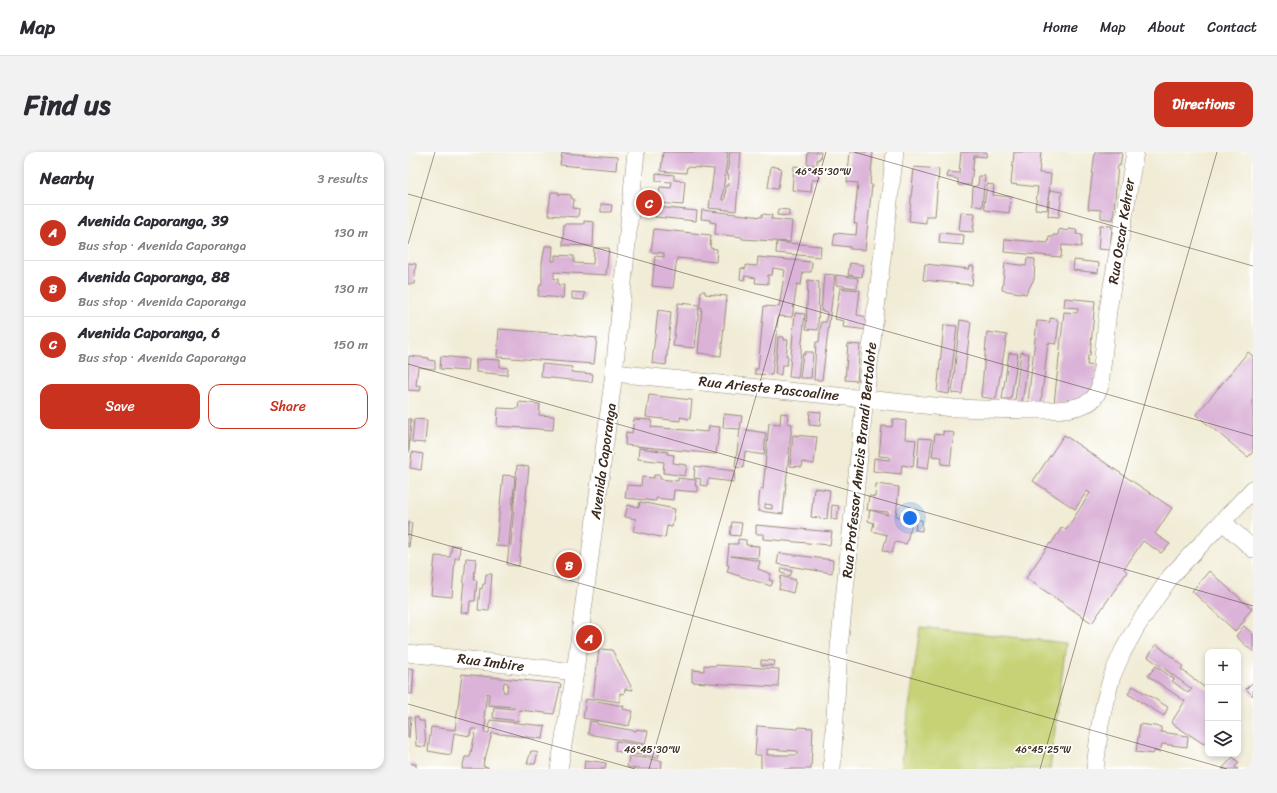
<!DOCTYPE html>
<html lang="en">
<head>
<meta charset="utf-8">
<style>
  :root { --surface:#fff; --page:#f2f2f3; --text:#2b2b33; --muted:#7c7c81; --line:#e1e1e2; --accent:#c8321e }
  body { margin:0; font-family:Sriracha,sans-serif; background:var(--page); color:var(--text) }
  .controls { position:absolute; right:12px; bottom:12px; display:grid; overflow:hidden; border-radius:8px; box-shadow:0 2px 6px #0003 }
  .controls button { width:36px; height:36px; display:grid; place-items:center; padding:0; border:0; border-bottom:1px solid var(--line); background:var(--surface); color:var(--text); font:20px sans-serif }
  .you { position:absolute; left:502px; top:366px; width:14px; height:14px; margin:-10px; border:3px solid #fff; border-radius:50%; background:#1a73e8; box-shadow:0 0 0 6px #1a73e833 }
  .badge { display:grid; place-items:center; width:26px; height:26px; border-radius:50%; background:var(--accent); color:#fff; font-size:13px; font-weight:700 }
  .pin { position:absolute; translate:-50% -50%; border:2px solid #fff; box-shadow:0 1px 4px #0006 }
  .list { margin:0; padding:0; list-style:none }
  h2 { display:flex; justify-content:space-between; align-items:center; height:52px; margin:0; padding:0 16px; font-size:17px }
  h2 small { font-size:13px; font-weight:400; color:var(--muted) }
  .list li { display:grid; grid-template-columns:26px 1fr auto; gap:12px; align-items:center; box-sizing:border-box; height:56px; padding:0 16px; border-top:1px solid var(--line) }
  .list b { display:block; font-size:15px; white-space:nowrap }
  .list p { margin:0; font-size:13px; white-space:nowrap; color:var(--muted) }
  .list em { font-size:13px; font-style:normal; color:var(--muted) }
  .actions { display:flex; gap:8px; padding:12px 16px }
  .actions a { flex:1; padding:9px 0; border:1px solid var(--accent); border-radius:12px; text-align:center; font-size:14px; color:var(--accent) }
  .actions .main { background:var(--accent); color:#fff }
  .icon { flex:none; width:22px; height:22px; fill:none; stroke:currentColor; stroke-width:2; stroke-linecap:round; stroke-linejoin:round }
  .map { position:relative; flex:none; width:845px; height:617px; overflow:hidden; border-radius:12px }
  header { display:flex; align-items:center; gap:24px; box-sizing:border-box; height:56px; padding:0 20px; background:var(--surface); border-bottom:1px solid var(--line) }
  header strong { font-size:19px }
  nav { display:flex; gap:22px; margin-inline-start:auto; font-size:14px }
  .intro { display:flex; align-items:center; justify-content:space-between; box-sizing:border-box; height:96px; padding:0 24px }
  h1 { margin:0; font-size:28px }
  .button { padding:10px 18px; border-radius:12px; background:var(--accent); color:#fff; font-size:14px; font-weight:700 }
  main { display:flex; gap:24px; padding:0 24px }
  aside { flex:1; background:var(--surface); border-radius:12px; box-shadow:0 2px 6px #0003 }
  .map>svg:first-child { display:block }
  .pitch { fill:#c6d274; stroke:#807e49 }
  .building { fill:#dbb3d8; fill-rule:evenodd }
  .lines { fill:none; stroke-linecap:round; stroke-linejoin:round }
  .minor-casing { stroke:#968b7a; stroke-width:18 }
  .minor { stroke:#fff; stroke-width:17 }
  .ticks { fill:none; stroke:#3b2a1e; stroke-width:1; stroke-opacity:0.45 }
  .labels { text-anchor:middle; stroke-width:3.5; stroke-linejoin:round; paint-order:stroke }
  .street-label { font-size:14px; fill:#3b2a1e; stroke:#fff }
  .ticks-label { font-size:10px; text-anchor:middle; fill:#3b2a1e; stroke:#fff; stroke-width:3.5; stroke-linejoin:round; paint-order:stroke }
</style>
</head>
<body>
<header>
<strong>Map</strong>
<nav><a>Home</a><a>Map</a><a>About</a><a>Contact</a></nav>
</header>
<div class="intro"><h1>Find us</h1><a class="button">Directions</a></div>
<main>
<aside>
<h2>Nearby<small>3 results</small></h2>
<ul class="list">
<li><span class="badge">A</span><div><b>Avenida Caporanga, 39</b><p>Bus stop · Avenida Caporanga</p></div><em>130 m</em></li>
<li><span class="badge">B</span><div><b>Avenida Caporanga, 88</b><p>Bus stop · Avenida Caporanga</p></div><em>130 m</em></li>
<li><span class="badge">C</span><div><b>Avenida Caporanga, 6</b><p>Bus stop · Avenida Caporanga</p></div><em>150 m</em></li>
</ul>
<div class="actions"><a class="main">Save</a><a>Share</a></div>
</aside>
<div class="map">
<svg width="845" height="617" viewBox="0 0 845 617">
  <rect width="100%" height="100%" fill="#fff"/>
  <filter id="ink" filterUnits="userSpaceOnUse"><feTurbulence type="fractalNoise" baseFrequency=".025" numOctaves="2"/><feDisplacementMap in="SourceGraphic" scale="8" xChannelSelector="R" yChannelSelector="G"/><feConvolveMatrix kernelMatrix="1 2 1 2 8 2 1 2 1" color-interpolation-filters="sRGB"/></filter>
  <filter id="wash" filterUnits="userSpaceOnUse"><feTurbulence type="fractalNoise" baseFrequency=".012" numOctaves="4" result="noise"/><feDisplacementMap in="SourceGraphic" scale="16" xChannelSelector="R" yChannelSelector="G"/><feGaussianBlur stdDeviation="0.9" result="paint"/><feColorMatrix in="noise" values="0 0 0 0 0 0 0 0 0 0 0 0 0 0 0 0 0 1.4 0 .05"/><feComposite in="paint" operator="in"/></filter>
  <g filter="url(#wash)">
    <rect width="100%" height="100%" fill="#f1ecd6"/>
    <!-- pitch -->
    <path class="pitch" d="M 512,475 L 658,491 L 642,617 L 493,617 Z"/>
    <g id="blocks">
      <!-- building -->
      <g class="building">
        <path d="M 255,0 L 320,0 L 314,48 L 317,48 L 318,33 L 320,34 L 321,23 L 319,23 L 322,0 L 333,0 L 328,59 L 301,56 L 306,17 L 279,15 L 278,21 L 253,19 Z"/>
        <path d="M 400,0 L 413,0 L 412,7 L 409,7 L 409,14 L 399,12 Z"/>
        <path d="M 442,0 L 465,0 L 462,32 L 464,33 L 457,98 L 442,97 L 442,95 L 425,93 L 427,81 L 448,83 L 449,72 L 446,71 L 450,31 L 439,30 Z"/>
        <path d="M 553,0 L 579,0 L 578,5 L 566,4 L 563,33 L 550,33 L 550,27 L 539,25 L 540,20 L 551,21 Z"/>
        <path d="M 606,0 L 633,0 L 631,21 L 643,22 L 639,58 L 627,57 L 630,35 L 603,32 Z"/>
        <path d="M 687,0 L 714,0 L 712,14 L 710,13 L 705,68 L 693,66 L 693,58 L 680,57 Z"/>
        <path d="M 154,1 L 209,5 L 208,18 L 152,13 Z"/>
        <path d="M 363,14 L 373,16 L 370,37 L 360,36 Z"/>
        <path d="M 386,14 L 412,17 L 411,28 L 404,28 L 403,40 L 384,38 Z"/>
        <path d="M 506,15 L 531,17 L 527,64 L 518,64 L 518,71 L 501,69 Z"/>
        <path d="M 248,21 L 266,23 L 266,28 L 277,29 L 275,53 L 250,51 L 252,35 L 263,36 L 264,30 L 248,29 Z"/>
        <path d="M 571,24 L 577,24 L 574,55 L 564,53 L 565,35 L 570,33 Z"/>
        <path d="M 579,32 L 586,33 L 585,43 L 603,45 L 601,61 L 577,58 L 576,53 Z"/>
        <path d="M 642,38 L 654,40 L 651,65 L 640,64 Z"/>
        <path d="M 143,40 L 151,40 L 150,42 L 163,43 L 163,46 L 166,47 L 165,56 L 171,57 L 170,65 L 140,63 Z"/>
        <path d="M 193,52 L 204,53 L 203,60 L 193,60 Z"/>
        <path d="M 248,55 L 289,59 L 288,69 L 247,65 Z"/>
        <path d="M 370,57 L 381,58 L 381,64 L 369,63 Z"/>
        <path d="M 294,58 L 354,65 L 354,62 L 364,63 L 363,67 L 384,69 L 382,90 L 334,87 L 334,85 L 307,82 L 308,71 L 302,70 L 302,68 L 293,67 Z"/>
        <path d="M 553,60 L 567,61 L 565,80 L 551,79 Z"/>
        <path d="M 176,69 L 186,70 L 185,94 L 155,93 L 156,72 L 176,72 Z"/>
        <path d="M 692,73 L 704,74 L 702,98 L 690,97 Z"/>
        <path d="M 246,77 L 303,83 L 302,96 L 309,97 L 308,110 L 269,106 L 265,136 L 244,134 L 247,104 L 256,105 L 256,101 L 243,100 Z"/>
        <path d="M 651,77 L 660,79 L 660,77 L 669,78 L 668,82 L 674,83 L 673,95 L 654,93 L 653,105 L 596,100 L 597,87 L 640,91 L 641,85 L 645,85 L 645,83 L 650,83 Z"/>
        <path d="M 532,81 L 556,83 L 555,93 L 531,91 Z"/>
        <path d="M 369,90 L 413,94 L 412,105 L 368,101 Z"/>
        <path d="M 137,94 L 145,94 L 144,109 L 147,109 L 147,103 L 166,104 L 166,111 L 185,112 L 186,96 L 201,96 L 198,123 L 146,120 L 146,127 L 150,127 L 150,133 L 156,133 L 155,146 L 130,144 L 132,132 L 134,132 L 134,111 Z"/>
        <path d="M 350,105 L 404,110 L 403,120 L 395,120 L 393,133 L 389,132 L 384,165 L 370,164 L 364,223 L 347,222 L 347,217 L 350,217 L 356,154 L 371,155 L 377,118 L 365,116 L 364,123 L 360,123 L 360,132 L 347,131 L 348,126 L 337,124 L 336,128 L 332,127 L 333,116 L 338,117 L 338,113 L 349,114 Z"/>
        <path d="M 619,106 L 627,107 L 626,127 L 618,142 L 594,138 L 597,111 L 618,114 Z"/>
        <path d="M 666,108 L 691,111 L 690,121 L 665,118 Z"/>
        <path d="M 0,111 L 8,112 L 6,132 L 0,132 Z"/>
        <path d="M 442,111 L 455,113 L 454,125 L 440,123 Z"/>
        <path d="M 517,112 L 561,117 L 562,114 L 566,114 L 564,133 L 515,128 Z"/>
        <path d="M 416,122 L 427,123 L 414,228 L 406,228 L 408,190 L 411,190 L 413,170 L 418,170 L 419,160 L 413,159 Z"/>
        <path d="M 428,123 L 450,126 L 449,136 L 428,133 Z"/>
        <path d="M 400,128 L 411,130 L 410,178 L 398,177 Z"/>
        <path d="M 432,136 L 452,138 L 449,163 L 460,165 L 460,178 L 435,175 L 436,169 L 427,167 Z"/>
        <path d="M 293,139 L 297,139 L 297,142 L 319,144 L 313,204 L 290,201 L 294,155 L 291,155 L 287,196 L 265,194 L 270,151 L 292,153 Z"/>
        <path d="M 164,140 L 177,141 L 176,148 L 164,147 Z"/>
        <path d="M 657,146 L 687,149 L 682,203 L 680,203 L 679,213 L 689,214 L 687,235 L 674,249 L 660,248 L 660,252 L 646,252 L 656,160 L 669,161 L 670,156 L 656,155 Z"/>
        <path d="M 250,158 L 263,160 L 258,213 L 244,211 Z"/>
        <path d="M 387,161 L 397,162 L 390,226 L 381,225 Z"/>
        <path d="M 642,166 L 649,167 L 649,170 L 651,170 L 648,192 L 640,191 L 633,250 L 620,250 L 629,169 L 642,170 Z"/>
        <path d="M 552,168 L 563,170 L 554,242 L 544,241 Z"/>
        <path d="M 536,173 L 549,174 L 541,242 L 529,240 Z"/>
        <path d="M 91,177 L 168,183 L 168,184 L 189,186 L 186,212 L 89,205 Z"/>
        <path d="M 579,180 L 599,183 L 588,247 L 573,245 Z"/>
        <path d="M 370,185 L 376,185 L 376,188 L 380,188 L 378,204 L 380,204 L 379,213 L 374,213 L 373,223 L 367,222 Z"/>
        <path d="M 440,192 L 452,193 L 449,229 L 437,228 Z"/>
        <path d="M 397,200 L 405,200 L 403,226 L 392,226 L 395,202 L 397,203 Z"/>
        <path d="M 613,200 L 621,202 L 614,251 L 607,249 Z"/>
        <path d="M 840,200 L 845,204 L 845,300 L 840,305 L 788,263 Z"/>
        <path d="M 601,201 L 610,202 L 603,247 L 594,247 Z"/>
        <path d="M 1,204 L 21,206 L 21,208 L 27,209 L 27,217 L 10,215 L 8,233 L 13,234 L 12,239 L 0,238 Z"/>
        <path d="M 33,204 L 60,207 L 59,219 L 32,217 Z"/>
        <path d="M 73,207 L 92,208 L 92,215 L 100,216 L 99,223 L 68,220 L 68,208 L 73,208 Z"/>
        <path d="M 134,212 L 164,215 L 163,220 L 185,222 L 184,230 L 133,225 Z"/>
        <path d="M 241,243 L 284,248 L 282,267 L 272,265 L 272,269 L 238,265 Z"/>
        <path d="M 111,250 L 132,252 L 131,263 L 146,264 L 145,278 L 89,274 L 90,256 L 110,257 Z"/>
        <path d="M 402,259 L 413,260 L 412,274 L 401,273 Z"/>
        <path d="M 373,261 L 380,262 L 379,271 L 384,272 L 375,362 L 350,359 L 352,337 L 355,337 L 361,271 L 372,272 ZM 357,352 L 364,353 L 364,357 L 357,356 Z"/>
        <path d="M 316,262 L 334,264 L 332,277 L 315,276 Z"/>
        <path d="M 0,267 L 3,267 L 1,300 L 0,300 Z"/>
        <path d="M 6,267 L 19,268 L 17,291 L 4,290 Z"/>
        <path d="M 226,267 L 244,268 L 243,275 L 300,280 L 301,274 L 312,275 L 308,302 L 217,293 L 218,280 L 224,281 Z"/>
        <path d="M 485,267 L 498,269 L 497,287 L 508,288 L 505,315 L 494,313 L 493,322 L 465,319 L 466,306 L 481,308 L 482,305 L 471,304 L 474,274 L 484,275 Z"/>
        <path d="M 332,277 L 358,281 L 356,303 L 337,300 L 335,316 L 327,315 Z"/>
        <path d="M 535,279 L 546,281 L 542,313 L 533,312 L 534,305 L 524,304 L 527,282 L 535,283 Z"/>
        <path d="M 385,283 L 409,285 L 406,312 L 395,310 L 394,315 L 382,314 Z"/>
        <path d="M 656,283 L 764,356 L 747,382 L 762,392 L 753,401 L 735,389 L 716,417 L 719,420 L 684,471 L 618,426 L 642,391 L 643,392 L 654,375 L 658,378 L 682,341 L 679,339 L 667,357 L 625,329 Z"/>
        <path d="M 511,286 L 524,287 L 520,317 L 509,315 Z"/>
        <path d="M 231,296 L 260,300 L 259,302 L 266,303 L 265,311 L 279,313 L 277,324 L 255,321 L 256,310 L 230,307 Z"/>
        <path d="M 4,300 L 15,302 L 13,318 L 2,316 Z"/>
        <path d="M 109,313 L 121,315 L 111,414 L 99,413 L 101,395 L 88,394 L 95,323 L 107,324 L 101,393 L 103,393 Z"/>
        <path d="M 287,314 L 327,319 L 326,330 L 300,327 L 299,334 L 292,333 L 293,327 L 286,326 Z"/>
        <path d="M 246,323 L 252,323 L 252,327 L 270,329 L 270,326 L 288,328 L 287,334 L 289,334 L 289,340 L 266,338 L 265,348 L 248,346 L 248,349 L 217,346 L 219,333 L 233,334 L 234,325 L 246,326 Z"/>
        <path d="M 468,332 L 491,335 L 488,364 L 505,368 L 498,392 L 487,390 L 484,401 L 475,398 L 479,383 L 464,379 L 466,371 L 460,369 L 462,358 L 480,363 L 480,360 L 459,358 L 461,344 L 467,345 Z"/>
        <path d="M 406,336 L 422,338 L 419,367 L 403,365 Z"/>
        <path d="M 232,350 L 267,357 L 264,375 L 259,374 L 257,386 L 225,379 L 228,367 L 217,365 L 220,353 L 231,355 Z"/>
        <path d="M 424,353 L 431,354 L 429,368 L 423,367 Z"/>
        <path d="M 508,368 L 514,368 L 514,379 L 507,378 Z"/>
        <path d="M 324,370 L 334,371 L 332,384 L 322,383 Z"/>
        <path d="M 0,371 L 4,371 L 1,395 L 0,395 Z"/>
        <path d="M 348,373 L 424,380 L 422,393 L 355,387 L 355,382 L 348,382 Z"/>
        <path d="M 330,387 L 338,388 L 338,393 L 351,394 L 350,406 L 323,404 L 352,409 L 350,417 L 363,422 L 361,428 L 365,429 L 363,434 L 319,420 L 321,413 L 319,413 L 321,392 L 330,392 Z"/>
        <path d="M 44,393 L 52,394 L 51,406 L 47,406 L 44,445 L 23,443 L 27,404 L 42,405 Z"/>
        <path d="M 371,401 L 425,408 L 424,421 L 369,412 Z"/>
        <path d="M 58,406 L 68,407 L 66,428 L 69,428 L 67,449 L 62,449 L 61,461 L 53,460 Z"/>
        <path d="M 374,416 L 384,419 L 382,424 L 373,421 Z"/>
        <path d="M 801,419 L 844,457 L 836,466 L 837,468 L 827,479 L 784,439 Z"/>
        <path d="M 78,422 L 84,422 L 81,459 L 70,458 L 72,436 L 74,437 L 75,432 L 77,432 Z"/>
        <path d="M 373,424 L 388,428 L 385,441 L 371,437 Z"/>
        <path d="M 836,474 L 845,482 L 845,500 L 828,484 Z"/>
        <path d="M 748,492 L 775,514 L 773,517 L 779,522 L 800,538 L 800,585 L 796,592 L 763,571 L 777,549 L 740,524 L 748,514 L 766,527 L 764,529 L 780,541 L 784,537 L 740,505 Z"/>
        <path d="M 191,497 L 204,498 L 225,538 L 217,537 L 216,542 L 212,541 L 212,550 L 185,546 Z"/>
        <path d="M 353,508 L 367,509 L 366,514 L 353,513 Z"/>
        <path d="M 296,513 L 308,514 L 308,513 L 371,517 L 370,535 L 284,530 L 284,518 L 296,519 Z"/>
        <path d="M 0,516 L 6,517 L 4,542 L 0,542 Z"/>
        <path d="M 54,522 L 153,532 L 146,562 L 111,558 L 110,569 L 85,566 L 86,555 L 106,557 L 106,555 L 80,553 L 81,542 L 79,541 L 76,566 L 78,567 L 76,581 L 81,581 L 82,568 L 137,574 L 135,587 L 84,581 L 77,607 L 76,607 L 75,614 L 80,615 L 80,617 L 54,617 L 57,605 L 62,605 L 68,577 L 63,577 L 62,584 L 46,581 L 43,603 L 20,599 L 23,575 L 47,578 ZM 96,530 L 100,531 L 99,540 L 95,540 Z"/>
        <path d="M 845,530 L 845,544 L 838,537 Z"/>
        <path d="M 725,534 L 760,555 L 756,564 L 720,542 Z"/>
        <path d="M 178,547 L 216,554 L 215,557 L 225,559 L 221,574 L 175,566 Z"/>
        <path d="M 0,565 L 3,565 L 1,586 L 0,586 Z"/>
        <path d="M 6,565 L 10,565 L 11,569 L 16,569 L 18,595 L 8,594 Z"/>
        <path d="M 182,569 L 189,570 L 189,572 L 228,579 L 229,577 L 240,579 L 237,592 L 180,582 Z"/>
        <path d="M 732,572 L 753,575 L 753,580 L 780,584 L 779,595 L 754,592 L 752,600 L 746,599 L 745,602 L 728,600 Z"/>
        <path d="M 349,574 L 390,577 L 391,575 L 405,576 L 403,617 L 353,617 L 353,603 L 347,603 ZM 359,597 L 389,599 L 389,603 L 359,603 Z"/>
        <path d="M 208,589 L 252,596 L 250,606 L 207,599 Z"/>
        <path d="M 123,599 L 130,601 L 127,612 L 119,612 Z"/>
        <path d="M 221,604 L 254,609 L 253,617 L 228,617 L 219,615 Z"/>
        <path d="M 825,605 L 831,611 L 827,615 L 830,617 L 814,617 Z"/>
        <path d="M 177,608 L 198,611 L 197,617 L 176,617 Z"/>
        <rect x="0" y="612" width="8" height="5"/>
      </g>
    </g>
  </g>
  <g filter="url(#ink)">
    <use href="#blocks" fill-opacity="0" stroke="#968b7a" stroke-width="1"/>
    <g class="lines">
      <defs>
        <g id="minor">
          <path d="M 206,221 L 545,256 C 572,257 598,258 625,258 C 642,258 661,259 677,252 C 686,249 689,242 692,234 L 700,158 L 727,0"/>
          <path d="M 815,370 L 845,397"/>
          <path d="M 0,501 L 167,520"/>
          <path d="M 151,617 L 167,520 L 206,221 L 228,0"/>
          <path d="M 424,617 L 431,496 L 437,438 L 457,246 L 487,0"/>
          <path d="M 687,617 L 692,573 L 697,549 L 704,524 L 715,499 L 729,474 L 763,424 L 845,337"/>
        </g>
      </defs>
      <!-- minor casing -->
      <use href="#minor" class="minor-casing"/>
      <!-- minor -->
      <use href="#minor" class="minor"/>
    </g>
  </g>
  <!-- ticks -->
  <path class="ticks" d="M 446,0 L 845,114M 0,42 L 845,284M 0,92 L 27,0M 0,212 L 845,454M 0,382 L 819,617M 0,552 L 227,617M 241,617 L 418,0M 632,617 L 809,0"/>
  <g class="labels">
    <!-- street labels -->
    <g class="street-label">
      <text transform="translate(713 79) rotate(-81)" y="5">Rua Oscar Kehrer</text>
      <text transform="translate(361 236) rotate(6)" y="5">Rua Arieste Pascoaline</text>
      <text transform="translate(451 308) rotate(-84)" y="5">Rua Professor Amicis Brandi Bertolote</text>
      <text transform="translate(195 309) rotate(-82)" y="5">Avenida Caporanga</text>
      <text transform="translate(83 510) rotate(7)" y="5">Rua Imbire</text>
    </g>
  </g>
  <g class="ticks-label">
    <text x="415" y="23">46°45'30"W</text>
    <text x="244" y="601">46°45'30"W</text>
    <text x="635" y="601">46°45'25"W</text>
  </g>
</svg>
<div class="controls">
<button>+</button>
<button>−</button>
<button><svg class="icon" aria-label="layers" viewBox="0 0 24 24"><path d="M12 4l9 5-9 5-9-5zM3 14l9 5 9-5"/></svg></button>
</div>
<div class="you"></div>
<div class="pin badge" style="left:181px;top:486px">A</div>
<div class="pin badge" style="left:161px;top:413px">B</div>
<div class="pin badge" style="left:241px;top:51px">C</div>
</div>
</main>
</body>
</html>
